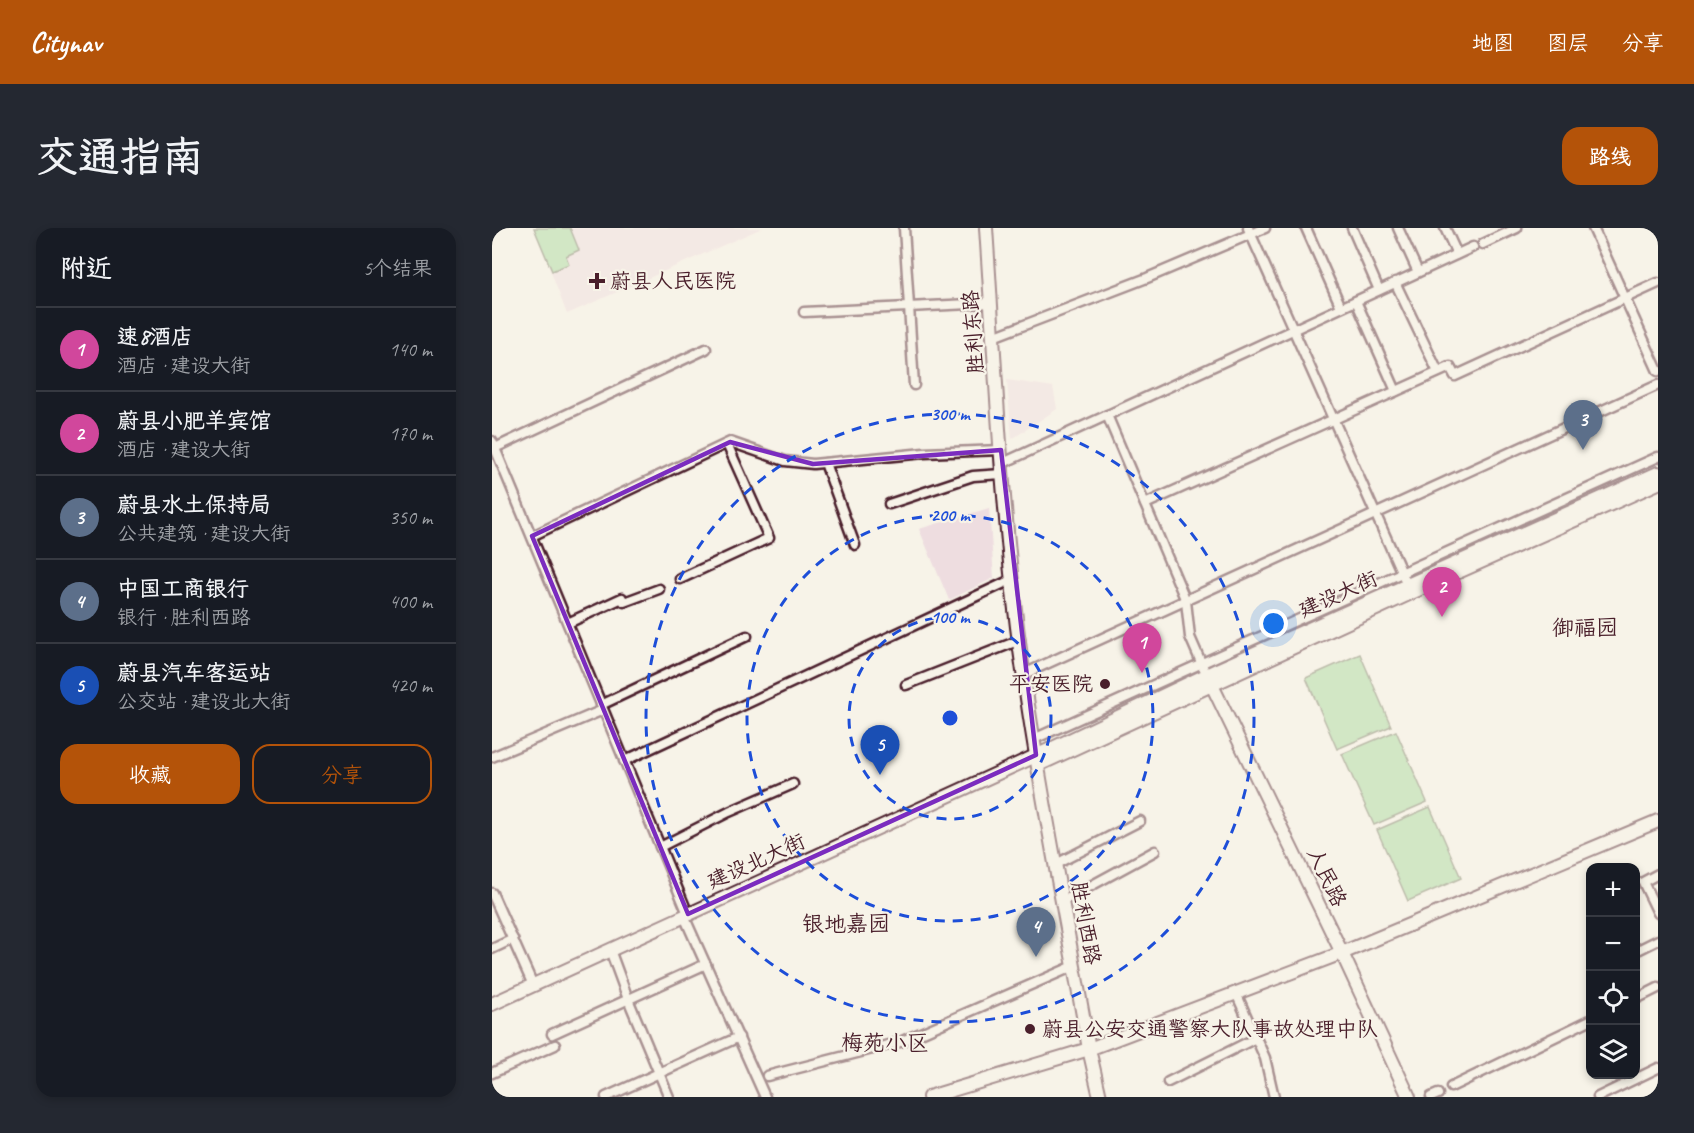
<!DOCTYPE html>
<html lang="zh">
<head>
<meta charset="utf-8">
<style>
  :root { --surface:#171b24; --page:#242831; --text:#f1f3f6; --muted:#9ea1a6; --line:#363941; --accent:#b45309 }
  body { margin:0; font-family:Caveat,"LXGW WenKai TC",sans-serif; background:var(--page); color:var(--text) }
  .controls { position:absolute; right:18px; bottom:18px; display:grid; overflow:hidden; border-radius:12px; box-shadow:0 3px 9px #0003 }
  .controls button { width:54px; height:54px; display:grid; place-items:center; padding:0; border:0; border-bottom:2px solid var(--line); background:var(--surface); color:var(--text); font:30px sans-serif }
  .you { position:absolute; left:782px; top:396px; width:21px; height:21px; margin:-15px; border:4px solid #fff; border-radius:50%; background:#1a73e8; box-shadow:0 0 0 9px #1a73e833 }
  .badge { display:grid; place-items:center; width:39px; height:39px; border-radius:50%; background:var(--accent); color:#fff; font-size:20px; font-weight:700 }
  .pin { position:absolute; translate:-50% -50px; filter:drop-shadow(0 2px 3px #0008) }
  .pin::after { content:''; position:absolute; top:32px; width:21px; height:18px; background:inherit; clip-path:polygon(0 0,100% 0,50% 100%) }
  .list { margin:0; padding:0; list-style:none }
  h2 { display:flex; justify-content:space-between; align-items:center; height:78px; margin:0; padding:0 24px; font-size:26px }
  h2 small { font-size:20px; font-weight:400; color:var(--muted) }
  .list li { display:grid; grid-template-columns:39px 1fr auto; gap:18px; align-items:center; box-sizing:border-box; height:84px; padding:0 24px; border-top:2px solid var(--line) }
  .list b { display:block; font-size:22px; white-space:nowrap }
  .list p { margin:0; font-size:20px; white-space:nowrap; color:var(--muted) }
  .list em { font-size:20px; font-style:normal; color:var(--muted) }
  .actions { display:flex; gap:12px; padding:18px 24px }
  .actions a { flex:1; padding:14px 0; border:2px solid var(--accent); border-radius:18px; text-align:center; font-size:21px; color:var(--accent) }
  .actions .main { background:var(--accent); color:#fff }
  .icon { flex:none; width:33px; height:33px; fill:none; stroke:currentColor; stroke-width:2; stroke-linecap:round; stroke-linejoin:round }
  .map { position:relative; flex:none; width:1166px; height:869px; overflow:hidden; border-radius:18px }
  header { display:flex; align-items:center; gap:36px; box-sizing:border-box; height:84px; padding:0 30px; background:var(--accent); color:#fff }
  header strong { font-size:28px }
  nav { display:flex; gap:33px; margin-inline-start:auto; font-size:21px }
  .intro { display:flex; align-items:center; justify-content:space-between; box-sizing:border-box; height:144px; padding:0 36px }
  h1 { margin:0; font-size:42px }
  .button { padding:15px 27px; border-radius:18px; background:var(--accent); color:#fff; font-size:21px; font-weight:700 }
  main { display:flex; gap:36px; padding:0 36px }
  aside { flex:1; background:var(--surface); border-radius:18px; box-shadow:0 3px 9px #0003 }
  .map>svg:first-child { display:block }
  .built { fill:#eedde0 }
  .green { fill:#a4d99c; stroke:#777c64; stroke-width:1.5 }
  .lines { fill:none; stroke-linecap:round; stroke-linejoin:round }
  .street-casing { stroke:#4a1f2b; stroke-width:13 }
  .secondary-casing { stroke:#4a1f2b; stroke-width:16 }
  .street { stroke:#f7f3e8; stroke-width:8 }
  .secondary { stroke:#f7f3e8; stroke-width:12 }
  .marked { fill:none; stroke:#7b2cbf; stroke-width:4.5; stroke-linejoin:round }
  .ring { fill:none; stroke:#1d4ed8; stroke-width:3; stroke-dasharray:10 8 }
  .poi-dot { fill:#4a1f2b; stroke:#f7f3e8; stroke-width:2 }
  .labels { text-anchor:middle; stroke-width:4.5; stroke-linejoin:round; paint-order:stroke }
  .poi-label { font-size:21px; fill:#4a1f2b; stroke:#f7f3e8; text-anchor:start }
  .street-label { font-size:21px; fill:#4a1f2b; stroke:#f7f3e8 }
  .neighbourhood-label { font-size:22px; fill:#4a1f2b; stroke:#f7f3e8 }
  .centre { fill:#1d4ed8; stroke:#f7f3e8; stroke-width:3 }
  .ring-label { font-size:18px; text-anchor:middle; font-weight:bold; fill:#1d4ed8; stroke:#f7f3e8; stroke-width:4.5; stroke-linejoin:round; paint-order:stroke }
</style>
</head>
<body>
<header>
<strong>Citynav</strong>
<nav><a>地图</a><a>图层</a><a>分享</a></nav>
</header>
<div class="intro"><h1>交通指南</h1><a class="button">路线</a></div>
<main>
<aside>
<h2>附近<small>5个结果</small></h2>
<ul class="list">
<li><span class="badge" style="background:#d1479c">1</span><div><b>速8酒店</b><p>酒店 · 建设大街</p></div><em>140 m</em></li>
<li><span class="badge" style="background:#d1479c">2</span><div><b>蔚县小肥羊宾馆</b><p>酒店 · 建设大街</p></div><em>170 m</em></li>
<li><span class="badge" style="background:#5c6f8a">3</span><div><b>蔚县水土保持局</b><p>公共建筑 · 建设大街</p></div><em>350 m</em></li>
<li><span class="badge" style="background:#5c6f8a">4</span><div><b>中国工商银行</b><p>银行 · 胜利西路</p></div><em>400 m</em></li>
<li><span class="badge" style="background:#1a4fb4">5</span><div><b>蔚县汽车客运站</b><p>公交站 · 建设北大街</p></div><em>420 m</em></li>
</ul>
<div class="actions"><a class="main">收藏</a><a>分享</a></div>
</aside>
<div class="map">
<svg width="1166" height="869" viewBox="0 0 1166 869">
  <rect width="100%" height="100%" fill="#f7f3e8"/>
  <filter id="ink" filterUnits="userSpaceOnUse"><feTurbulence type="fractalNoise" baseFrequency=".0167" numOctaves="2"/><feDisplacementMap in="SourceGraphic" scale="12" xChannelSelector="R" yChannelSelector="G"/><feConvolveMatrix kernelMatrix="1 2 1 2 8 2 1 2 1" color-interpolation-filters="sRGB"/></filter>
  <g filter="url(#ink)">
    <!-- built -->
    <g class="built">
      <path d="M 42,0 L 270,0 L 75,86 Z"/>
      <path d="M 515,152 L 561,159 L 565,181 L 520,211 Z"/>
      <path d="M 497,280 L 502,350 L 457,372 L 427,301 Z"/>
    </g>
    <!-- green -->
    <g class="green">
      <path d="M 42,0 L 78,0 L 87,22 L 74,28 L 77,36 L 60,43 Z"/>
      <path d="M 868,426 L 899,498 L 845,521 L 814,450 Z"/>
      <path d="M 904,503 L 935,574 L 882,597 L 850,526 Z"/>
      <path d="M 938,579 L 969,650 L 916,673 L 885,602 Z"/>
    </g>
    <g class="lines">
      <defs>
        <g id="street">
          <path d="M 412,0 L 422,157"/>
          <path d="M 756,0 L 917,361"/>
          <path d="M 814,0 L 849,79"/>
          <path d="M 860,0 L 887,62"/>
          <path d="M 906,0 L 926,44"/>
          <path d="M 953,0 L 965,26"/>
          <path d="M 1101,0 L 1166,143"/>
          <path d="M 991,16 L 1025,0"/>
          <path d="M 903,54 L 946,144"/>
          <path d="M 864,73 L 904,163"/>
          <path d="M 312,84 L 499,75"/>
          <path d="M 501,109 L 655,50 L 773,0"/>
          <path d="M 615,187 L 694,373 L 698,409 L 712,441"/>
          <path d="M 0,213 L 196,686"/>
          <path d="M 3,220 L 214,121"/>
          <path d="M 333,235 L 363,317"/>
          <path d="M 509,236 L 981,19"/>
          <path d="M 397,276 L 481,248 L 510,246"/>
          <path d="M 653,276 L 958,139 L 963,148 L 1166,55"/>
          <path d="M 40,308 L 238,214 L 293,233 L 321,236 L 432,225 L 509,222"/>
          <path d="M 188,351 L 277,310 L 235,216"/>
          <path d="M 76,395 L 130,370 L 132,374 L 167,361"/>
          <path d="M 532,446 L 1166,157"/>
          <path d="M 414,457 L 528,412"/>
          <path d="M 109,477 L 255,408"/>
          <path d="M 542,511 L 1166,229"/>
          <path d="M 0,529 L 111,482"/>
          <path d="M 132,533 L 521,351"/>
          <path d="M 168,619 L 237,584 L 301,556"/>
          <path d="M 564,636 L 648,593"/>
          <path d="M 1166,646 L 1151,654 L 1166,685"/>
          <path d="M 0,665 L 41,757"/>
          <path d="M 571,673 L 663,623"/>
          <path d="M 192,688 L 273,869"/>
          <path d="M 0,721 L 21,711"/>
          <path d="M 118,722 L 136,771 L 177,869"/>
          <path d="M 1144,723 L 1166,712"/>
          <path d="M 744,765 L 773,830 L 782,869"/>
          <path d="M 1144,771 L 1166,760"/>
          <path d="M 60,806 L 214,736"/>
          <path d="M 0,845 L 63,817"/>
          <path d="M 275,848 L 408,814 L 582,738"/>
          <path d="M 676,854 L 764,810"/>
          <path d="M 959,859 L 1098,792"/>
          <path d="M 114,869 L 247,809"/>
          <path d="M 939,869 L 946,866"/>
          <path d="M 1106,869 L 1166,840"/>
        </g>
        <g id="secondary">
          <path d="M 494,0 C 503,133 509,267 525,399 C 543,540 572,680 597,821 L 608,869"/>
          <path d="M 717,451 L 850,725 L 917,869"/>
          <path d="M 546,537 L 919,365 L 1166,255"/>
          <path d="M 0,776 L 561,520 L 725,442 L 1166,245"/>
          <path d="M 437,869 L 597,821 L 850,725 L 1166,593"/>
        </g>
      </defs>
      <!-- street casing -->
      <use href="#street" class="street-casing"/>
      <!-- secondary casing -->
      <use href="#secondary" class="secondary-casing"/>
      <!-- street -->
      <use href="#street" class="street"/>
      <!-- secondary -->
      <use href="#secondary" class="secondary"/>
    </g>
  </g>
  <!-- marked area -->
  <path d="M0 0H1166V869H0ZM 238,214 L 321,236 L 509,222 L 544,527 L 196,686 L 40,308 Z" fill="#f7f3e8" fill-opacity=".55" fill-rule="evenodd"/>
  <path class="marked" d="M 238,214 L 321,236 L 509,222 L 544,527 L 196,686 L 40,308 Z"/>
  <!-- distance rings -->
  <g class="ring">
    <circle cx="458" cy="490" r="101"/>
    <circle cx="458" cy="490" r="203"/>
    <circle cx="458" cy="490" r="304"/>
  </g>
  <!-- markers -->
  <g class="poi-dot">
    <path d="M102 44h6v6h6v6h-6v6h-6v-6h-6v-6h6z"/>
    <circle cx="613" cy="456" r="6"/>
    <circle cx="538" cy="801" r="6"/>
  </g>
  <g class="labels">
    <!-- poi labels -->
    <g class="poi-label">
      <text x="118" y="60">蔚县人民医院</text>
      <text x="601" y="463" text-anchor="end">平安医院</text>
      <text x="550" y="808">蔚县公安交通警察大队事故处理中队</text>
    </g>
    <!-- street labels -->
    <g class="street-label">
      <text transform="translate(481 104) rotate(-94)" y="7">胜利东路</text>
      <text transform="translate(846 366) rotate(-24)" y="7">建设大街</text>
      <text transform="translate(264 633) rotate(-24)" y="7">建设北大街</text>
      <text transform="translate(835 649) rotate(64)" y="7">人民路</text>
      <text transform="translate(594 695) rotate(80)" y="7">胜利西路</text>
    </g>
    <!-- neighbourhood labels -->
    <g class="neighbourhood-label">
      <text x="1093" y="407">御福园</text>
      <text x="354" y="703">银地嘉园</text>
      <text x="393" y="822">梅苑小区</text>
    </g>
  </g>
  <circle cx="458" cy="490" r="9" class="centre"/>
  <g class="ring-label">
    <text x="458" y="192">300 m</text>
    <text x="458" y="293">200 m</text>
    <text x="458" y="395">100 m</text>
  </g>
</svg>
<div class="controls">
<button>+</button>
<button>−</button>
<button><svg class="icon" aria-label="locate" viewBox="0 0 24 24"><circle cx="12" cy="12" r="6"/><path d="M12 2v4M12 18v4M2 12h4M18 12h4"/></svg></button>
<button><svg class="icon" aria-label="layers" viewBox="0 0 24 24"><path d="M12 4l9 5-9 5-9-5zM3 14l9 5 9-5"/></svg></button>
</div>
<div class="you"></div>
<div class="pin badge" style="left:650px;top:445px;background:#d1479c">1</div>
<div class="pin badge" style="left:950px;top:389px;background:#d1479c">2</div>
<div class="pin badge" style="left:1091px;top:222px;background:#5c6f8a">3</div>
<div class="pin badge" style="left:544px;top:729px;background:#5c6f8a">4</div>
<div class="pin badge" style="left:388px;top:547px;background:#1a4fb4">5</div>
</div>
</main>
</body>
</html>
